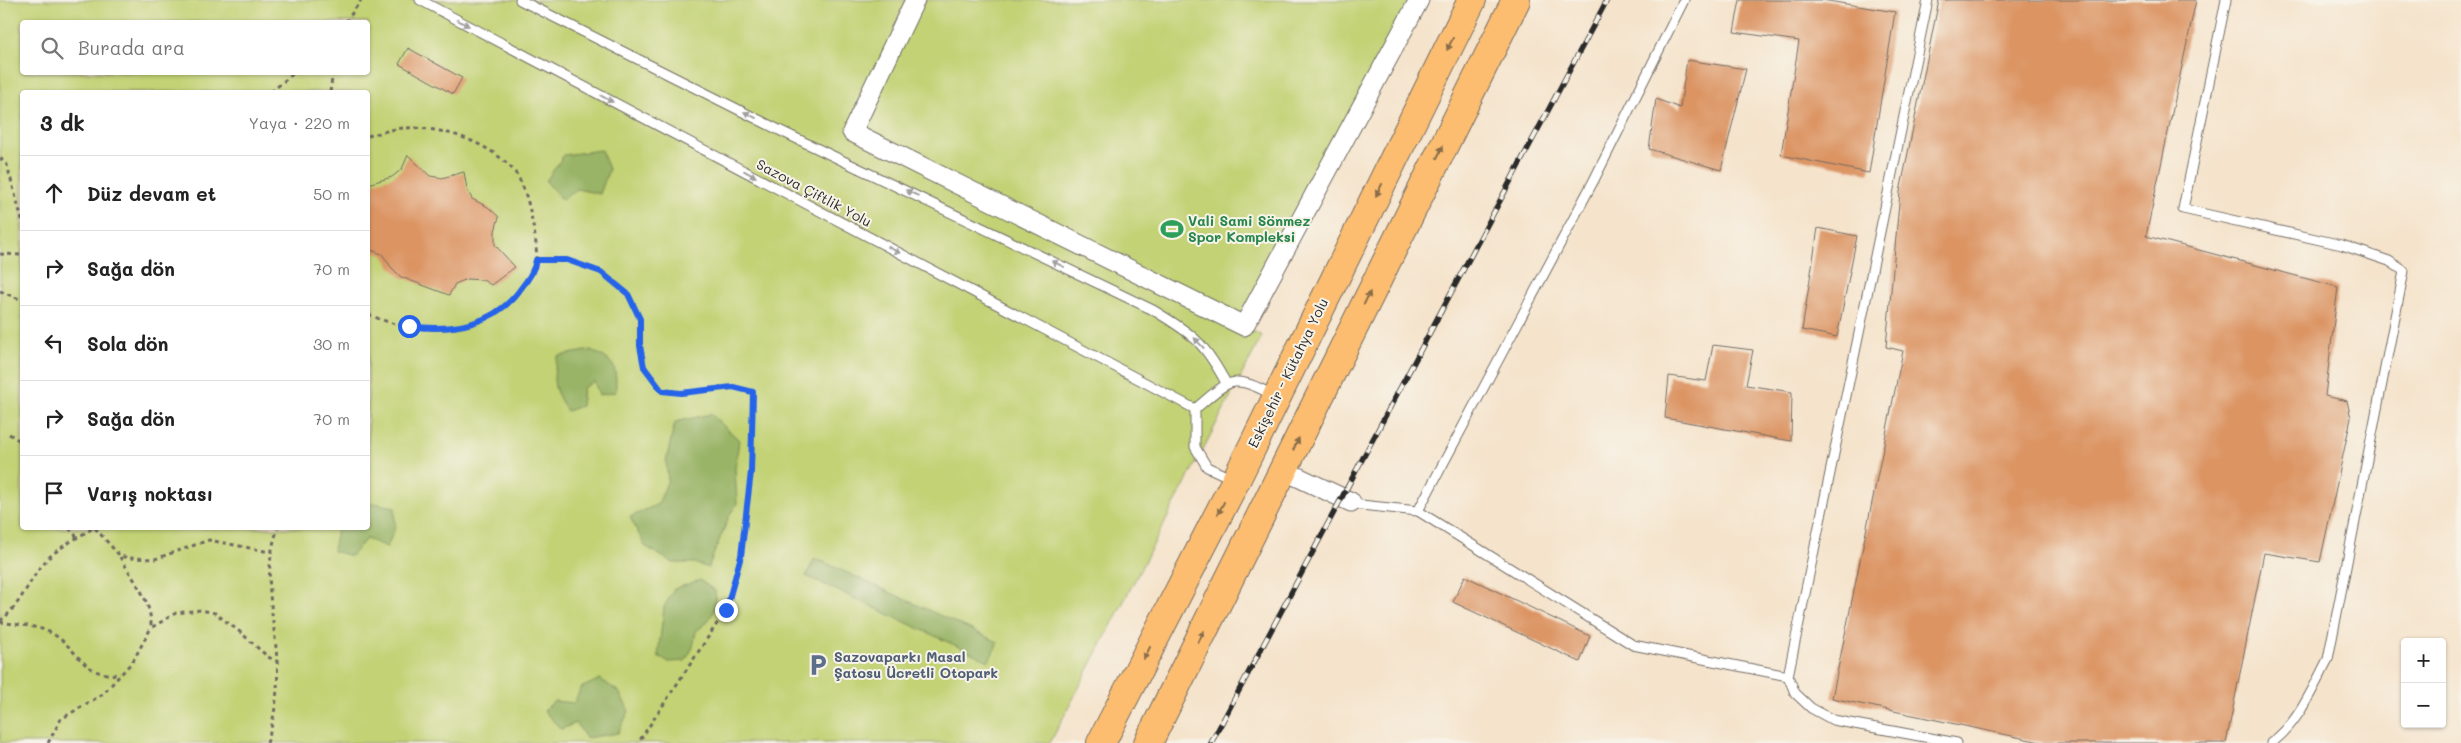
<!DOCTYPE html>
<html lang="tr">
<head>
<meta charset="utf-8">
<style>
  :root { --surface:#fff; --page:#f2f2f2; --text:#222; --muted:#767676; --line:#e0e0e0 }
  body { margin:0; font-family:Mali,sans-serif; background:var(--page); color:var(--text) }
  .controls { position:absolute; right:15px; bottom:15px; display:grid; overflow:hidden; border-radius:5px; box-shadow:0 1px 4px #0004 }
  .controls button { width:45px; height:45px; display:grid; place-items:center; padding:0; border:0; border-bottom:1px solid var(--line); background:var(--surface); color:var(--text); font:25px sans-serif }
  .stop { position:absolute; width:15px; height:15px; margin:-11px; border:4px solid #2563eb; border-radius:50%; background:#fff }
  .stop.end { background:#2563eb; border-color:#fff; box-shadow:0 1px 5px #0008 }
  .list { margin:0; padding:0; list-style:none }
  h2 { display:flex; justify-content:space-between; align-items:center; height:65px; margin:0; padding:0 20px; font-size:21px }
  h2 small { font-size:16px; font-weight:400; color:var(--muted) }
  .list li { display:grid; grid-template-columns:32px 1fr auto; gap:15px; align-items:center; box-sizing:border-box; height:75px; padding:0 20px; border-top:1px solid var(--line) }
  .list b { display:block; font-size:19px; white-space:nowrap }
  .list em { font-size:16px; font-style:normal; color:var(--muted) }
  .icon { flex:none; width:28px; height:28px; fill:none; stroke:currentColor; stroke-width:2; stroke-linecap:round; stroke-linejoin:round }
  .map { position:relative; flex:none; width:2461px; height:743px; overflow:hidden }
  .search { position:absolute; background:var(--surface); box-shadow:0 1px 4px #0004; left:20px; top:20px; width:350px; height:55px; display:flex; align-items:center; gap:12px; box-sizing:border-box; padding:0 18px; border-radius:5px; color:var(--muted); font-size:19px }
  .panel { position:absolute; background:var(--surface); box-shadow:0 1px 4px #0004; left:20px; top:90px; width:350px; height:440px; border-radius:5px }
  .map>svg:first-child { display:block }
  .green { fill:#c2d275; stroke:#767e50; fill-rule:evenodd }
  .forest { fill:#99b466; stroke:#627048 }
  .building { fill:#dc9463 }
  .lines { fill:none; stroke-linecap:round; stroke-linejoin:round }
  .lane-casing { stroke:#726b63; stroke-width:11 }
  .street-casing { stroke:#726b63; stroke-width:21 }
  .highway-casing { stroke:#726b63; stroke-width:30 }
  .path { stroke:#726b63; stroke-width:3; stroke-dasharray:4 4; stroke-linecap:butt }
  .lane { stroke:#fff; stroke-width:9 }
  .street { stroke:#fff; stroke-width:19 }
  .highway { stroke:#fcbd6f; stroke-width:28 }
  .rail-casing { stroke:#2b2b2b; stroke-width:5.5 }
  .rail { stroke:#f7f3e8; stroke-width:4; stroke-dasharray:11; stroke-linecap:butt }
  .oneway { fill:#a0a0a0 }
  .oneway2 { fill:#896d4a }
  .route { stroke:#2563eb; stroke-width:6 }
  .labels { text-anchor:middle; stroke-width:4; stroke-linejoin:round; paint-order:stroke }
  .street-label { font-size:14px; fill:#2b2b2b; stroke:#f7f3e8 }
  .leisure-label { font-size:14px; font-weight:bold; fill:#27864d; stroke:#f7f3e8; text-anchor:start }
  .service-label { font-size:14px; font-weight:bold; fill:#4e5e75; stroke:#f7f3e8; text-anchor:start }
</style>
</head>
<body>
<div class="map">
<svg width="2461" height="743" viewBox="0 0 2461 743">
  <rect width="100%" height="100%" fill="#f7f3e8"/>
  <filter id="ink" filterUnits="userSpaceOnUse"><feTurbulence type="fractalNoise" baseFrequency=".02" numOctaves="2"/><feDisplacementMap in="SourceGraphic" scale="10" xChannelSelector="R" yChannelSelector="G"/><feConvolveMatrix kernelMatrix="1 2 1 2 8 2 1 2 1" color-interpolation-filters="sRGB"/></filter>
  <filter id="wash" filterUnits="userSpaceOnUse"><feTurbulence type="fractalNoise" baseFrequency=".0096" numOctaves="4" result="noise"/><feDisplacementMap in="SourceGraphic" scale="20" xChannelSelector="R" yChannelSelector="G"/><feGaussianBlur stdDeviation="1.12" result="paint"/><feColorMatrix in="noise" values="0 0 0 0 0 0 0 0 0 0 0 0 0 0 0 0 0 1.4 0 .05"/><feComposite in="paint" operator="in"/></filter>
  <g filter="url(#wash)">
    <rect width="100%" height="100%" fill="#f5e3cb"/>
    <!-- green -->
    <path class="green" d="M 0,0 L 1419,0 L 1244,326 L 1262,336 L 1050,743 L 0,743 ZM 22,22 L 368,22 L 368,72 L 22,72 ZM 22,92 L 368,92 L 368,528 L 22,528 Z"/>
    <!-- forest -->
    <g class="forest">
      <path d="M 601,150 L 609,169 L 600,194 L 577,189 L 562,200 L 546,181 L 564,155 Z"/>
      <path d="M 591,350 C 616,363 616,364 616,392 L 599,395 L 594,381 L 583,388 L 581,406 L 567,411 C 553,388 551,382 558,356 Z"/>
      <path d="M 711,414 L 739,440 L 735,469 L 737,504 L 730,514 L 708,568 L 694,563 L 673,563 L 645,546 L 630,517 L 658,504 L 668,480 L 666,461 L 675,422 Z"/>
      <path d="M 374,503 L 395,507 L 395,528 L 387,547 L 366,539 L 351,556 L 333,551 L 337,528 L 368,528 L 368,505 Z"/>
      <path d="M 815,558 L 998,642 L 989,661 L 806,576 Z"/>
      <path d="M 700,580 L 715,591 C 717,610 712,620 696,631 L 693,647 L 685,661 L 669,662 L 658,656 L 664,607 L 674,589 Z"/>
      <path d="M 600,679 L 619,692 L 629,711 L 618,733 L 586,738 L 576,723 L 561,729 L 544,711 L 554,701 L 574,703 L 581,688 Z"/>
    </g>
    <g id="blocks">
      <!-- building -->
      <g class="building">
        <path d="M 1740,0 L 1822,0 L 1895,12 L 1869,173 L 1781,155 L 1799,41 L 1734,32 Z"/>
        <path d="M 1939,0 L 2196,0 L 2146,236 L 2338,287 L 2325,396 L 2347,401 L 2351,418 L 2320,562 L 2264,553 L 2226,743 L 2045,743 L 1832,698 L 1903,351 L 1886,347 L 1900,192 Z"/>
        <path d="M 408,48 L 462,78 L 453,94 L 399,64 Z"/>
        <path d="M 1687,60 L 1746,69 L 1721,170 L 1649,149 L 1656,99 L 1680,108 Z"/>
        <path d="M 408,155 L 430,176 L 442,178 L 464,172 L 467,189 L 472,199 L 488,207 L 499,217 L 495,231 L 495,245 L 515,267 L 491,285 L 483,280 L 467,279 L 455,284 L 449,295 L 401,277 L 391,267 L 382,254 L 368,249 L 368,184 L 392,177 L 402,169 Z"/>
        <path d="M 1818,228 L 1857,236 L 1837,337 L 1802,330 Z"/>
        <path d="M 1713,345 L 1753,350 L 1746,385 L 1792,392 L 1791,441 L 1665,418 L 1669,376 L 1706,381 Z"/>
        <path d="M 1465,576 L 1590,636 L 1580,662 L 1453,602 Z"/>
      </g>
    </g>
  </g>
  <g filter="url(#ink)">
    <use href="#blocks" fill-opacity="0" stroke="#726b63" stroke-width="1"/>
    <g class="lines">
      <defs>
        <g id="lane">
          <path d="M 420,0 L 1195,409"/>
          <path d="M 520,0 L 783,132 L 1153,310 C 1193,334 1204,342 1226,383"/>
          <path d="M 1684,0 L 1594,180 L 1418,511 L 1633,645 L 1788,676 L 1928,0"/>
          <path d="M 2226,0 L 2183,209 L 2342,245 L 2389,261 L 2404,271 L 2328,659 C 2313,688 2298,724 2271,743"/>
          <path d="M 1233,479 L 1207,467 L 1195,447 L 1195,409 C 1231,379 1231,373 1275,396"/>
          <path d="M 1351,502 L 1361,505 L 1418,511"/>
          <path d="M 1788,676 L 1795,693 L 1811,708 L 1833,720 L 1957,743"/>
        </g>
        <g id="street">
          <path d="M 915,0 L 852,132 L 1244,326 L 1419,0"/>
          <path d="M 1283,470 L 1351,502"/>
        </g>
        <g id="highway">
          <path d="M 1101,743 L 1236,480 L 1472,0"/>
          <path d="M 1148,743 L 1516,0"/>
        </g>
      </defs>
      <!-- lane casing -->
      <use href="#lane" class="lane-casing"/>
      <!-- street casing -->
      <use href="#street" class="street-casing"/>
      <!-- highway casing -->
      <use href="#highway" class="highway-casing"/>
      <!-- path -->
      <g class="path">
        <path d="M 346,22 L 361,0"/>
        <path d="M 271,92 L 295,72"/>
        <path d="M 330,92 L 333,72"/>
        <path d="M 368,136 C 379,133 392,129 404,128 C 441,126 490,142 514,171 C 524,183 529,205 532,220 C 535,235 539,254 534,269 C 532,276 526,282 522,288 C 489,336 416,337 368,314"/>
        <path d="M 0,158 L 7,165 L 22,220"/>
        <path d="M 0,254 L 22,255"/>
        <path d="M 536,260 L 567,260 L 601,272 L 628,294 L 640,319 L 640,346 L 644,367 L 662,391 L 681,393 L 733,387 L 753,392 L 751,473 L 741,556 L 726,610 L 638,743"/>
        <path d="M 0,291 L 22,300"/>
        <path d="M 9,434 L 22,442"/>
        <path d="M 69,528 L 78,538"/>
        <path d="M 95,528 L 120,556 L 129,558 L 155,559 L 209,540 L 270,552"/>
        <path d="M 120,557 C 133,580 152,600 151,628"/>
        <path d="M 0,621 C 24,603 31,572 53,554 C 65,544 80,536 93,528"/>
        <path d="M 0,622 C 17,625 38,625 53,634 C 80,650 82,678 120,674"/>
        <path d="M 48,743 L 61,719 L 103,694 L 133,661 L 151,628 L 176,613 L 201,610 L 215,613 L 240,632 L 268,657 L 277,661"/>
        <path d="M 267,743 C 275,717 279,687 277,660 C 274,612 261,575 278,528"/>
      </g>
      <!-- lane -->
      <use href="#lane" class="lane"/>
      <!-- street -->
      <use href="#street" class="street"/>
      <!-- highway -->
      <use href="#highway" class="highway"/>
      <defs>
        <path id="rail" d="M 1211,743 L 1607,0"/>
      </defs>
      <!-- rail casing -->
      <use href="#rail" class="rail-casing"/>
      <!-- rail -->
      <use href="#rail" class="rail"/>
    </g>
    <!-- one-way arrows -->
    <defs><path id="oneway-solid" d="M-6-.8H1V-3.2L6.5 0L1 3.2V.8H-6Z" transform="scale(1.25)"/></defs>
    <g class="oneway">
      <use href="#oneway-solid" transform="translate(463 23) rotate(28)"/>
      <use href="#oneway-solid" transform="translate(607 99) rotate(28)"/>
      <use href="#oneway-solid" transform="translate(750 115) rotate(-153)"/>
      <use href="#oneway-solid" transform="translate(750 174) rotate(28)"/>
      <use href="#oneway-solid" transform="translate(912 193) rotate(-155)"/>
      <use href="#oneway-solid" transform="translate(894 250) rotate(28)"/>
      <use href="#oneway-solid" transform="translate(1058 264) rotate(-154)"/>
      <use href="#oneway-solid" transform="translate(1199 343) rotate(-133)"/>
    </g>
    <g class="oneway2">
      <use href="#oneway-solid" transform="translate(1450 44) rotate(116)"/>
      <use href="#oneway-solid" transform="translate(1440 152) rotate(-64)"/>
      <use href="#oneway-solid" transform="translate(1379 190) rotate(117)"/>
      <use href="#oneway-solid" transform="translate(1367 298) rotate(-64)"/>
      <use href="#oneway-solid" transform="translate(1296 444) rotate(-65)"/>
      <use href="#oneway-solid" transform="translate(1221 508) rotate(117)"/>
      <use href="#oneway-solid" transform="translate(1201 637) rotate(-64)"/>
      <use href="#oneway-solid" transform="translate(1147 653) rotate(117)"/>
    </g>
  </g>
  <g class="lines" filter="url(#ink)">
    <!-- route -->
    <path class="route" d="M 409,326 C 452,332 496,325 522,287 C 529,278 534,271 536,260 L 567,260 L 601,272 L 628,294 L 640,319 L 640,346 L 644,367 L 662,391 L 681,393 L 733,387 L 753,392 L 751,472 L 741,556 L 726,610"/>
  </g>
  <!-- icons -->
  <defs>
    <symbol id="stadium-bare" viewBox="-9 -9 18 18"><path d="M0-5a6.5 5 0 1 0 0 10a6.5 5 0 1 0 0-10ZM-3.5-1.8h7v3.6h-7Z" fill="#2e9e5b" stroke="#f7f3e8" stroke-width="2.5" paint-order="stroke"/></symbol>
    <symbol id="parking-bare" viewBox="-9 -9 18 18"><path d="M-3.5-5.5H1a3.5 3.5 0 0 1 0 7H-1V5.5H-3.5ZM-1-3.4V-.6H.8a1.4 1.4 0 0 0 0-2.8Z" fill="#5c6f8a" stroke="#f7f3e8" stroke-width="2.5" paint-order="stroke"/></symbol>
  </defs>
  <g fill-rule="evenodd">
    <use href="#stadium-bare" x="1156" y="213" width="32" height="32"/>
    <use href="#parking-bare" x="802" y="649" width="32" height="32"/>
  </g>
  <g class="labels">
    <!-- street labels -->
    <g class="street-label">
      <text transform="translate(814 193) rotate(28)" y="5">Sazova Çiftlik Yolu</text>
      <text transform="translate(1288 373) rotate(-64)" y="5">Eskişehir - Kütahya Yolu</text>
    </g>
    <!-- leisure labels -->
    <g class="leisure-label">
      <text x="1188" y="226">Vali Sami Sönmez<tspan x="1188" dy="16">Spor Kompleksi</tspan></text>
    </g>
    <!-- service labels -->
    <g class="service-label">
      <text x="834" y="662">Sazovaparkı Masal<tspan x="834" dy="16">Şatosu Ücretli Otopark</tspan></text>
    </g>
  </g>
</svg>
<div class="controls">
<button>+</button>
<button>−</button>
</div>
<div class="stop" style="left:409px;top:326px"></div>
<div class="stop end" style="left:726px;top:610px"></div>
<div class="search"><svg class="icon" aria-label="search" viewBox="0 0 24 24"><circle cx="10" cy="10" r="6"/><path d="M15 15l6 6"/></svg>Burada ara</div>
<section class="panel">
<h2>3 dk<small>Yaya · 220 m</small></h2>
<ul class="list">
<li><svg class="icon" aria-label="ahead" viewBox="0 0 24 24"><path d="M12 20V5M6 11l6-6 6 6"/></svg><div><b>Düz devam et</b></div><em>50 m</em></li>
<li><svg class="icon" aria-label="right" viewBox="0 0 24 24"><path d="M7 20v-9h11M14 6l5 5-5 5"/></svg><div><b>Sağa dön</b></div><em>70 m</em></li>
<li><svg class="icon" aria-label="left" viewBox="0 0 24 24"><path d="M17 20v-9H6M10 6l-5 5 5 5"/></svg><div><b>Sola dön</b></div><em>30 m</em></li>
<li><svg class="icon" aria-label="right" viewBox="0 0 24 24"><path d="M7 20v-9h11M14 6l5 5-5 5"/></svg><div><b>Sağa dön</b></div><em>70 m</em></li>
<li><svg class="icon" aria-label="arrive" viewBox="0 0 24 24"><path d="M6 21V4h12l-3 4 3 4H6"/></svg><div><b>Varış noktası</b></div></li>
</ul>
</section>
</div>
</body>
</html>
